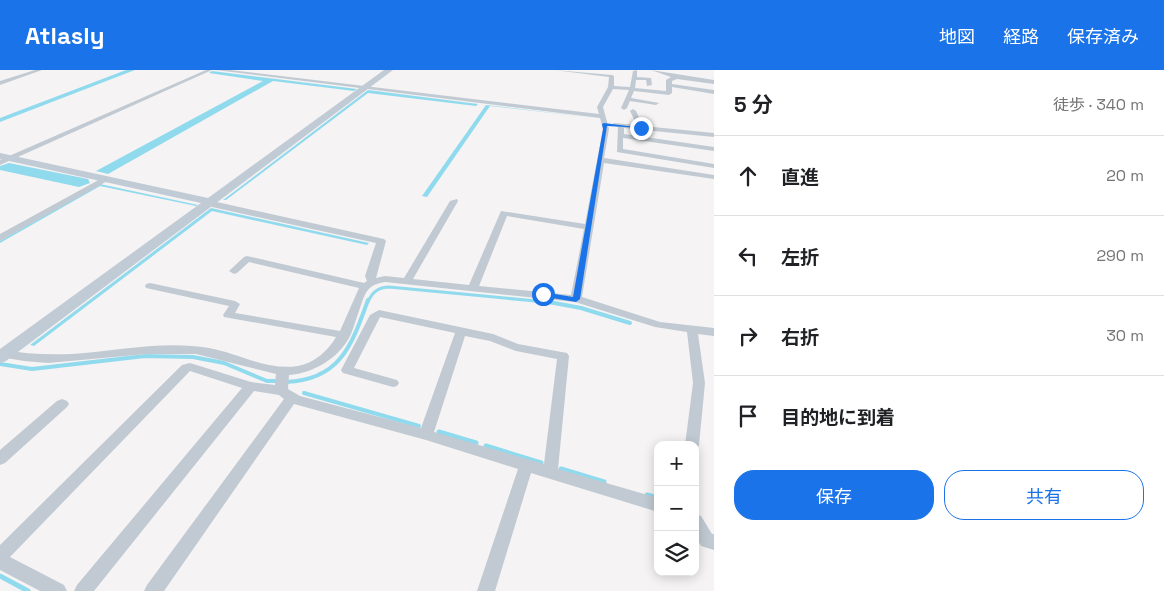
<!DOCTYPE html>
<html lang="ja">
<head>
<meta charset="utf-8">
<style>
  :root { --surface:#fff; --page:#f2f2f2; --text:#202124; --muted:#757577; --line:#e0e0e0; --accent:#1a73e8 }
  body { margin:0; font-family:"Space Grotesk","Noto Sans JP",sans-serif; background:var(--page); color:var(--text) }
  .controls { position:absolute; right:15px; bottom:15px; display:grid; overflow:hidden; border-radius:10px; box-shadow:0 2px 12px #0003 }
  .controls button { width:45px; height:45px; display:grid; place-items:center; padding:0; border:0; border-bottom:1px solid var(--line); background:var(--surface); color:var(--text); font:25px sans-serif }
  .stop { position:absolute; width:15px; height:15px; margin:-11px; border:4px solid #1a73e8; border-radius:50%; background:#fff }
  .stop.end { background:#1a73e8; border-color:#fff; box-shadow:0 1px 5px #0008 }
  .list { margin:0; padding:0; list-style:none }
  h2 { display:flex; justify-content:space-between; align-items:center; height:65px; margin:0; padding:0 20px; font-size:21px }
  h2 small { font-size:16px; font-weight:400; color:var(--muted) }
  .list li { display:grid; grid-template-columns:32px 1fr auto; gap:15px; align-items:center; box-sizing:border-box; height:80px; padding:0 20px; border-top:1px solid var(--line) }
  .list b { display:block; font-size:19px; white-space:nowrap }
  .list em { font-size:16px; font-style:normal; color:var(--muted) }
  .actions { display:flex; gap:10px; padding:15px 20px }
  .actions a { flex:1; padding:11px 0; border:1px solid var(--accent); border-radius:20px; text-align:center; font-size:18px; color:var(--accent) }
  .actions .main { background:var(--accent); color:#fff }
  .icon { flex:none; width:28px; height:28px; fill:none; stroke:currentColor; stroke-width:2; stroke-linecap:round; stroke-linejoin:round }
  .map { position:relative; flex:none; width:714px; height:521px; overflow:hidden }
  header { display:flex; align-items:center; gap:30px; box-sizing:border-box; height:70px; padding:0 25px; background:var(--accent); color:#fff }
  header strong { font-size:24px }
  nav { display:flex; gap:28px; margin-inline-start:auto; font-size:18px }
  main { display:flex }
  aside { flex:1; background:var(--surface) }
  .map>svg:first-child { display:block }
  .water { fill:#90daee }
  .lines { fill:none; stroke-linecap:round; stroke-linejoin:round }
  .stream-far2 { stroke:#90daee; stroke-width:3 }
  .stream-far1 { stroke:#90daee; stroke-width:4 }
  .stream { stroke:#90daee; stroke-width:5 }
  .street { fill:#c1cad2; fill-rule:evenodd }
  .secondary { fill:#c1cbd6; fill-rule:evenodd }
  .route { fill:#1a73e8 }
</style>
</head>
<body>
<header>
<strong>Atlasly</strong>
<nav><a>地図</a><a>経路</a><a>保存済み</a></nav>
</header>
<main>
<div class="map">
<svg width="714" height="521" viewBox="0 0 714 521">
  <rect width="100%" height="100%" fill="#f5f3f3"/>
  <!-- water -->
  <g class="water">
    <path d="M 126,0 L 135,0 L 0,52 L 0,48 Z"/>
    <path d="M 212,1 L 357,19 L 354,21 L 273,11 L 108,104 L 96,101 L 263,11 L 209,3 Z"/>
    <path d="M 368,20 L 478,34 L 476,36 L 368,23 L 226,130 L 223,130 Z"/>
    <path d="M 486,35 L 596,48 L 490,36 L 427,127 L 422,126 Z"/>
    <path d="M 9,93 L 88,109 L 90,113 L 79,117 L 0,100 L 0,96 Z"/>
    <path d="M 100,114 L 198,135 L 196,136 L 100,116 L 0,173 L 0,171 Z"/>
    <path d="M 211,138 L 369,173 L 367,175 L 212,141 L 34,276 L 30,275 Z"/>
  </g>
  <g class="lines">
    <!-- stream-far2 -->
    <path class="stream-far2" d="M 368,232 C 372,222 379,217 389,217 L 546,232"/>
    <!-- stream-far1 -->
    <g class="stream-far1">
      <path d="M 538,230 L 581,238 L 630,253"/>
      <path d="M 0,294 L 32,299 L 145,286 L 193,287 L 224,293 L 267,311 L 279,311"/>
      <path d="M 286,312 C 341,310 352,274 368,230"/>
      <path d="M 304,323 L 419,356"/>
    </g>
    <!-- stream -->
    <g class="stream">
      <path d="M 439,362 L 476,373"/>
      <path d="M 486,376 L 541,393"/>
      <path d="M 561,399 L 604,412"/>
      <path d="M 647,425 L 658,428"/>
      <path d="M 0,506 L 28,521"/>
    </g>
    <!-- street -->
    <g class="street">
      <path d="M 35,0 L 42,0 L 0,15 L 0,11 Z"/>
      <path d="M 206,0 L 212,0 L 0,95 L 0,90 Z"/>
      <path d="M 216,0 L 230,0 L 599,44 L 597,37 L 608,17 L 609,7 L 554,0 L 612,5 L 614,6 L 614,16 L 630,17 L 633,1 L 637,0 L 637,7 L 651,8 L 652,15 L 647,16 L 646,10 L 636,10 L 635,18 L 666,21 L 666,10 L 671,7 L 651,0 L 714,10 L 714,14 L 677,9 L 672,11 L 672,14 L 714,20 L 714,24 L 672,17 L 672,23 L 669,25 L 634,21 L 631,28 L 659,33 L 656,35 L 630,31 L 627,38 L 624,40 L 621,38 L 629,20 L 613,19 L 603,37 L 609,59 L 604,88 L 714,105 L 714,109 L 604,93 L 582,227 L 660,252 L 714,258 L 714,266 L 698,264 L 705,313 L 699,375 L 697,379 L 695,379 L 695,375 L 685,375 L 693,313 L 687,262 L 655,257 L 575,232 L 385,212 C 380,213 375,214 371,217 C 364,222 362,233 359,241 C 356,249 353,260 350,266 C 339,288 314,303 289,305 L 288,319 L 300,326 L 421,358 L 455,263 L 380,247 L 354,298 L 397,310 L 399,313 L 397,316 L 393,317 L 343,303 L 341,300 L 370,245 L 379,240 L 493,264 L 518,274 L 567,283 L 569,286 L 558,399 L 658,428 L 658,442 L 531,403 L 495,521 L 477,521 L 518,399 L 426,370 L 294,334 L 164,521 L 144,521 L 147,515 L 284,329 L 279,325 L 254,321 L 94,521 L 74,521 L 77,515 L 242,318 L 190,301 L 10,487 L 64,515 L 67,521 L 40,521 L 0,500 L 0,475 L 182,295 L 190,293 L 251,312 L 275,315 L 276,304 L 196,284 L 147,284 L 48,293 L 24,291 L 0,287 L 0,279 C 24,284 47,285 72,284 C 117,281 164,270 209,278 C 238,283 267,301 298,296 C 314,293 328,281 336,267 L 224,247 L 223,245 L 229,236 L 146,218 L 145,216 L 146,214 L 150,213 L 235,231 L 240,234 L 235,243 L 340,261 L 359,218 L 249,192 L 237,203 L 234,204 L 229,201 L 244,187 L 247,186 L 364,213 L 367,211 L 365,206 L 376,173 L 212,137 L 207,132 L 208,130 L 384,169 L 386,171 L 376,208 L 385,206 L 404,208 L 450,131 L 457,129 L 458,131 L 413,209 L 469,215 L 501,141 L 585,154 L 603,59 L 600,48 ZM 507,146 L 584,159 L 571,225 L 479,216 ZM 465,266 L 490,271 L 516,281 L 557,289 L 544,394 L 434,362 Z"/>
      <path d="M 633,39 L 636,41 L 643,56 L 714,63 L 714,67 L 624,58 L 624,64 L 714,77 L 714,81 L 623,68 L 623,79 L 714,94 L 714,98 L 617,82 L 618,57 L 611,55 L 614,53 L 637,55 L 630,41 Z"/>
      <path d="M 104,107 L 111,109 L 0,171 L 0,164 Z"/>
      <path d="M 62,329 L 67,331 L 69,334 L 67,337 L 5,393 L 0,395 L 0,380 L 57,331 Z"/>
      <path d="M 695,444 L 701,446 L 712,464 L 714,464 L 714,480 L 701,476 L 695,466 Z"/>
    </g>
    <!-- secondary -->
    <path class="secondary" d="M 384,0 L 393,0 L 6,291 L 0,293 L 0,279 L 201,133 L 0,89 L 0,83 L 208,128 Z"/>
  </g>
  <!-- route -->
  <path class="route" d="M 604,53 L 643,58 L 607,56 L 580,229 L 576,232 L 540,226 L 539,224 L 543,222 L 573,227 L 603,59 L 602,54 Z"/>
</svg>
<div class="controls">
<button>+</button>
<button>−</button>
<button><svg class="icon" aria-label="layers" viewBox="0 0 24 24"><path d="M12 4l9 5-9 5-9-5zM3 14l9 5 9-5"/></svg></button>
</div>
<div class="stop" style="left:543px;top:224px"></div>
<div class="stop end" style="left:641px;top:58px"></div>
</div>
<aside>
<h2>5 分<small>徒歩 · 340 m</small></h2>
<ul class="list">
<li><svg class="icon" aria-label="ahead" viewBox="0 0 24 24"><path d="M12 20V5M6 11l6-6 6 6"/></svg><div><b>直進</b></div><em>20 m</em></li>
<li><svg class="icon" aria-label="left" viewBox="0 0 24 24"><path d="M17 20v-9H6M10 6l-5 5 5 5"/></svg><div><b>左折</b></div><em>290 m</em></li>
<li><svg class="icon" aria-label="right" viewBox="0 0 24 24"><path d="M7 20v-9h11M14 6l5 5-5 5"/></svg><div><b>右折</b></div><em>30 m</em></li>
<li><svg class="icon" aria-label="arrive" viewBox="0 0 24 24"><path d="M6 21V4h12l-3 4 3 4H6"/></svg><div><b>目的地に到着</b></div></li>
</ul>
<div class="actions"><a class="main">保存</a><a>共有</a></div>
</aside>
</main>
</body>
</html>
